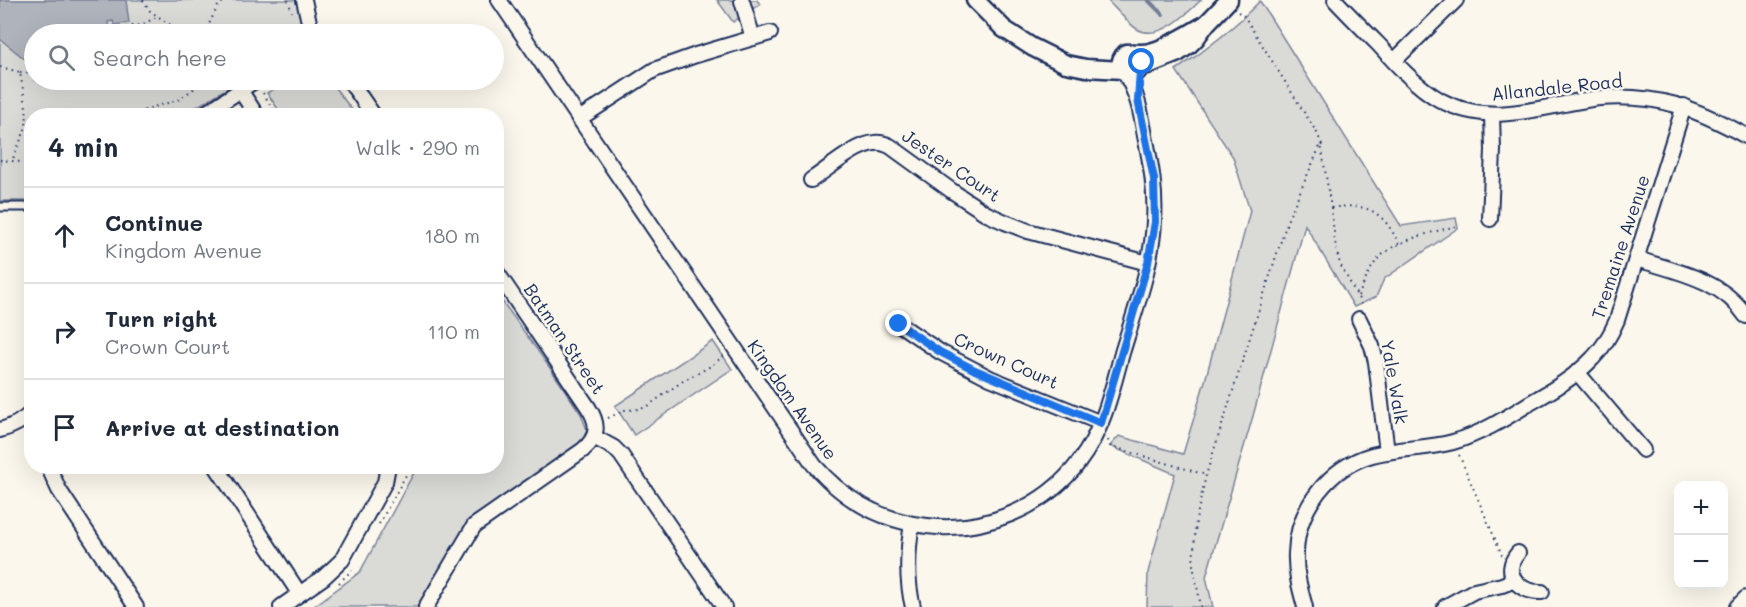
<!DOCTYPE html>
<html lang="en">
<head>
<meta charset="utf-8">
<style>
  :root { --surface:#fff; --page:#f2f2f3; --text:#1f2937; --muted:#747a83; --line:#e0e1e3 }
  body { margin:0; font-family:Mali,sans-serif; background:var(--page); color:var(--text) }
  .controls { position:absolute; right:18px; bottom:18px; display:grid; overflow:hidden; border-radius:12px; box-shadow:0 6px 24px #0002 }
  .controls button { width:54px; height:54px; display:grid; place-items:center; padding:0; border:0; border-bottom:2px solid var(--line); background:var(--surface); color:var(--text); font:30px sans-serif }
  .stop { position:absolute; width:18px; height:18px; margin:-14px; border:4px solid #1a73e8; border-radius:50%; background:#fff }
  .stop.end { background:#1a73e8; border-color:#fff; box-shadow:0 2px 6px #0008 }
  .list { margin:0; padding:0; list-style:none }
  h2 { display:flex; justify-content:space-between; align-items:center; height:78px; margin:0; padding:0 24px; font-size:26px }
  h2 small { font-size:20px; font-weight:400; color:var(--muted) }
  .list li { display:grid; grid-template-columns:39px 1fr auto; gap:18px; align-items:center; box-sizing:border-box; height:96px; padding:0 24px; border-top:2px solid var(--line) }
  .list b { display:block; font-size:22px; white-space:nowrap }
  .list p { margin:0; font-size:20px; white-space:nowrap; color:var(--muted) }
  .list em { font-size:20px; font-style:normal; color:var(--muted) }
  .icon { flex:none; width:33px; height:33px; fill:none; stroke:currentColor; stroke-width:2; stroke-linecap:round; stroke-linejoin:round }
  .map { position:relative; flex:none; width:1746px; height:607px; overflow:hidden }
  .search { position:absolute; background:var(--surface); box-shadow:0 6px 24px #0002; left:24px; top:24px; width:480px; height:66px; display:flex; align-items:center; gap:15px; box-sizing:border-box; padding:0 21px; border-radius:33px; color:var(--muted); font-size:22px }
  .panel { position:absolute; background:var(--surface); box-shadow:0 6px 24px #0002; left:24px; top:108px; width:480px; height:366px; border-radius:24px }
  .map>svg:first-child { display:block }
  .green { fill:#dadad7; stroke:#7a849a; stroke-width:1.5 }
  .water { fill:#afb3bb; stroke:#747e96; stroke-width:1.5 }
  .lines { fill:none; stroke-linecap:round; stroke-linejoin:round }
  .stream { stroke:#747e96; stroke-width:4 }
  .service-casing { stroke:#1b2f5e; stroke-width:11 }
  .minor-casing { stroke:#1b2f5e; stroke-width:18 }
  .tertiary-casing { stroke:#1b2f5e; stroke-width:21 }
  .path { stroke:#1b2f5e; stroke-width:2; stroke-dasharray:1.5 4.5; stroke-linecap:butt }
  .service { stroke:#fbf7ec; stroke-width:7 }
  .minor { stroke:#fbf7ec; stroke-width:14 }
  .tertiary { stroke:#fbf7ec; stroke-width:16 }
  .route { stroke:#1a73e8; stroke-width:8 }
  .labels { text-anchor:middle; stroke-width:5; stroke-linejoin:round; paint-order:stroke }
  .street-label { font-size:18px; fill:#1b2f5e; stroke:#fbf7ec }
</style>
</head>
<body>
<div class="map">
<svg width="1746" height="607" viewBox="0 0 1746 607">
  <rect width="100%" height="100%" fill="#fbf7ec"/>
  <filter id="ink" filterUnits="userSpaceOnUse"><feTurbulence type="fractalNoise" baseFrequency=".0167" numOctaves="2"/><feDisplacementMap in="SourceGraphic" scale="12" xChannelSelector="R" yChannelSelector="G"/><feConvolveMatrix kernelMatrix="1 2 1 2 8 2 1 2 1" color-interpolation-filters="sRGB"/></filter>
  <g filter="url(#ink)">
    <!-- green -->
    <g class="green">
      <path d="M 0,0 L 296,0 C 300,11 303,23 300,34 L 34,34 L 34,80 L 241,80 L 183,115 L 32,116 L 31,201 L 0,201 Z"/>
      <path d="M 717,0 L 757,0 L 760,4 L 733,22 Z"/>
      <path d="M 1107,0 L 1201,0 C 1187,14 1159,42 1137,29 C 1129,24 1115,8 1107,0 Z"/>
      <path d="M 1260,1 L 1401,226 L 1456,218 L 1458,228 L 1384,279 L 1376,297 L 1354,307 L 1305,225 L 1253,416 L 1206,577 L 1213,607 L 1147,607 L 1148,572 L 1175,474 L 1110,446 L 1119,436 L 1183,454 L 1205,381 L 1250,211 L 1233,157 L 1176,70 C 1208,49 1234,28 1260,1 Z"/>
      <path d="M 289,80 L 329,80 L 356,115 L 282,115 L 267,93 Z"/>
      <path d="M 497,294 L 550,368 L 581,414 L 587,430 L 583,439 L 576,446 L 474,518 L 419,607 L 313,607 L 360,572 L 417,467 L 496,466 Z"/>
      <path d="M 713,341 L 732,369 L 634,435 L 615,406 Z"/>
    </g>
    <!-- water -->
    <path class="water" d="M 0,0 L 126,0 L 129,23 L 114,25 L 113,21 L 108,22 L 110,34 L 34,34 L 34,64 L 31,64 L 0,39 Z"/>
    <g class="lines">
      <!-- stream -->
      <path class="stream" d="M 1148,0 L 1163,15"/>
      <defs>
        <path id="service" d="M 0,207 L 32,207"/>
        <g id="minor">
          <path d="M 304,0 L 309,22 L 308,34"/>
          <path d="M 499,0 L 814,465 C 844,500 882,521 927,526 C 984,533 1044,508 1079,462 C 1103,431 1112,390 1122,353 C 1135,310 1152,266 1154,221 C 1156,192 1151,164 1145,136 C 1141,112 1137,92 1124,72"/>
          <path d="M 1335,0 C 1349,15 1364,30 1379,45 C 1397,65 1417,87 1440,100 C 1480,122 1521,113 1564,104 C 1575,102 1588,99 1600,98 C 1659,94 1695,108 1746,136"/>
          <path d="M 742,1 L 753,38"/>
          <path d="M 1394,61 L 1456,0"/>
          <path d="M 349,80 L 374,116"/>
          <path d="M 240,90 L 257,116"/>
          <path d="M 201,116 L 256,80"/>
          <path d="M 579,119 L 654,70 L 696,55 L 770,33"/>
          <path d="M 811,180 C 828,169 856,144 875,143 C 881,142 885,144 890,146 L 952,191 L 987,214 L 1005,222 L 1028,231 L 1148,263"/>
          <path d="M 1490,219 L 1493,150 L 1492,115"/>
          <path d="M 1637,259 C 1677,272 1721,279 1746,316"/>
          <path d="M 1359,319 L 1372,346 L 1376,362 L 1387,452"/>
          <path d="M 899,324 L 940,352 L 990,378 L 1101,423"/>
          <path d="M 1577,372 L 1643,450"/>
          <path d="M 0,430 C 12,427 23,421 32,412"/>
          <path d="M 594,437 L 614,448 L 621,455 L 724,607"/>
          <path d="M 48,466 L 59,490 L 136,607"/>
          <path d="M 216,466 L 299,593"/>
          <path d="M 912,524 C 907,553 906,579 913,607"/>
          <path d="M 1518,553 C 1501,573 1518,593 1542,592"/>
          <path d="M 281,607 L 324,577 L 342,560 L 385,482 L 388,466"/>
          <path d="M 426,607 L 474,526 L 583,450 C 599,436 599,424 588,407 L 496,271"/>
          <path d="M 1305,607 C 1300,589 1295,571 1296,553 C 1297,509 1329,467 1372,455 C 1398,448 1427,449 1453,442 C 1481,434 1506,418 1530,403 C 1553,390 1575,377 1593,358 C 1604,347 1611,334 1617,320 L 1684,106"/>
          <path d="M 1445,607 L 1474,591 L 1502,585 L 1515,580"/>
          <path d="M 1737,607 L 1746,598"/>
        </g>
        <g id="tertiary">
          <path d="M 975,0 L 1004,29 L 1032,47 L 1066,64 L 1086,68 L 1123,70"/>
          <path d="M 1137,54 L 1142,62 C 1137,86 1109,69 1126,53 C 1134,52 1142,54 1150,52 C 1167,48 1190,33 1206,24"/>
          <path d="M 1148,65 L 1178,53 L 1188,46 L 1196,38 L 1206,24 L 1229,0"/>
        </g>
      </defs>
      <!-- service casing -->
      <use href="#service" class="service-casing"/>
      <!-- minor casing -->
      <use href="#minor" class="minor-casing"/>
      <!-- tertiary casing -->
      <use href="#tertiary" class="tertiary-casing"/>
      <!-- path -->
      <g class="path">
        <path d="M 143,0 L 150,11 L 184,34"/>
        <path d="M 288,0 L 292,12"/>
        <path d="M 1238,12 L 1244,16 L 1317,133 L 1323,147 L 1321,144 L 1331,208 L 1336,249 L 1340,264 L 1362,305"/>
        <path d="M 113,34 L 113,29 L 141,25 L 159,16"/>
        <path d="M 204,34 L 219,4 L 228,0"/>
        <path d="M 0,67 L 20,72 C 22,88 30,114 25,129 C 22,140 15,149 13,160"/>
        <path d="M 20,72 L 34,74"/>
        <path d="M 263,93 L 277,116"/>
        <path d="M 133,116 L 147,109 L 178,100 L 206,80"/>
        <path d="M 0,160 L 32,163"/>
        <path d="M 1331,208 C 1367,202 1383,211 1399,244"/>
        <path d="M 1358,296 C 1364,284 1369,269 1378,259 C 1396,239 1435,232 1460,225"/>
        <path d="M 608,418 L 625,410 L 641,409 L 649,405 L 683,381 L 709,367 L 725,355"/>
        <path d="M 1108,440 L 1110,446 L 1206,475"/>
        <path d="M 1459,455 L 1502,555"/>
        <path d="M 379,524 L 411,466"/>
        <path d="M 339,583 L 352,570"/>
        <path d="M 1201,607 L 1193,565 L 1196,520 L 1206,475 L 1288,219 L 1321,144"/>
      </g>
      <!-- service -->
      <use href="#service" class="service"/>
      <!-- minor -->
      <use href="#minor" class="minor"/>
      <!-- tertiary -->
      <use href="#tertiary" class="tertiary"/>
    </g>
  </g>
  <g class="lines" filter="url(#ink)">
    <!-- route -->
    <path class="route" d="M 899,324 L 940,352 L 975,370 L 1101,423 L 1148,263 L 1155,222 L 1154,179 L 1138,100 L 1140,71 L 1142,62"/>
  </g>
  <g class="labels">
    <!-- street labels -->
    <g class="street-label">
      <text transform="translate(1557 88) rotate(-6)" y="6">Allandale Road</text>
      <text transform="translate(951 166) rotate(34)" y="6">Jester Court</text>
      <text transform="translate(1621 247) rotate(-72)" y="6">Tremaine Avenue</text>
      <text transform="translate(564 339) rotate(56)" y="6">Batman Street</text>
      <text transform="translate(1006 361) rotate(24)" y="6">Crown Court</text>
      <text transform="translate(1394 382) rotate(80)" y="6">Yale Walk</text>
      <text transform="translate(792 400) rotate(55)" y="6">Kingdom Avenue</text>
    </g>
  </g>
</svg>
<div class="controls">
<button>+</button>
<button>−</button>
</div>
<div class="stop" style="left:1142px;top:62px"></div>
<div class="stop end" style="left:899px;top:324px"></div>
<div class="search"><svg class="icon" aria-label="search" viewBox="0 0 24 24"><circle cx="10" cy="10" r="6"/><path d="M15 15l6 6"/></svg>Search here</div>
<section class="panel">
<h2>4 min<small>Walk · 290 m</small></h2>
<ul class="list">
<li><svg class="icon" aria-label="ahead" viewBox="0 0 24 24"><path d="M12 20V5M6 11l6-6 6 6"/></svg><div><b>Continue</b><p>Kingdom Avenue</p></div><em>180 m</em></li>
<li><svg class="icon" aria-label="right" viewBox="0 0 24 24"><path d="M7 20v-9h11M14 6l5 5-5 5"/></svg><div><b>Turn right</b><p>Crown Court</p></div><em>110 m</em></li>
<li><svg class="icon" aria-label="arrive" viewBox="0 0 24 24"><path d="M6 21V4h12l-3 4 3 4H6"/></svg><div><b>Arrive at destination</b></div></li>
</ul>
</section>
</div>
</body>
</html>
